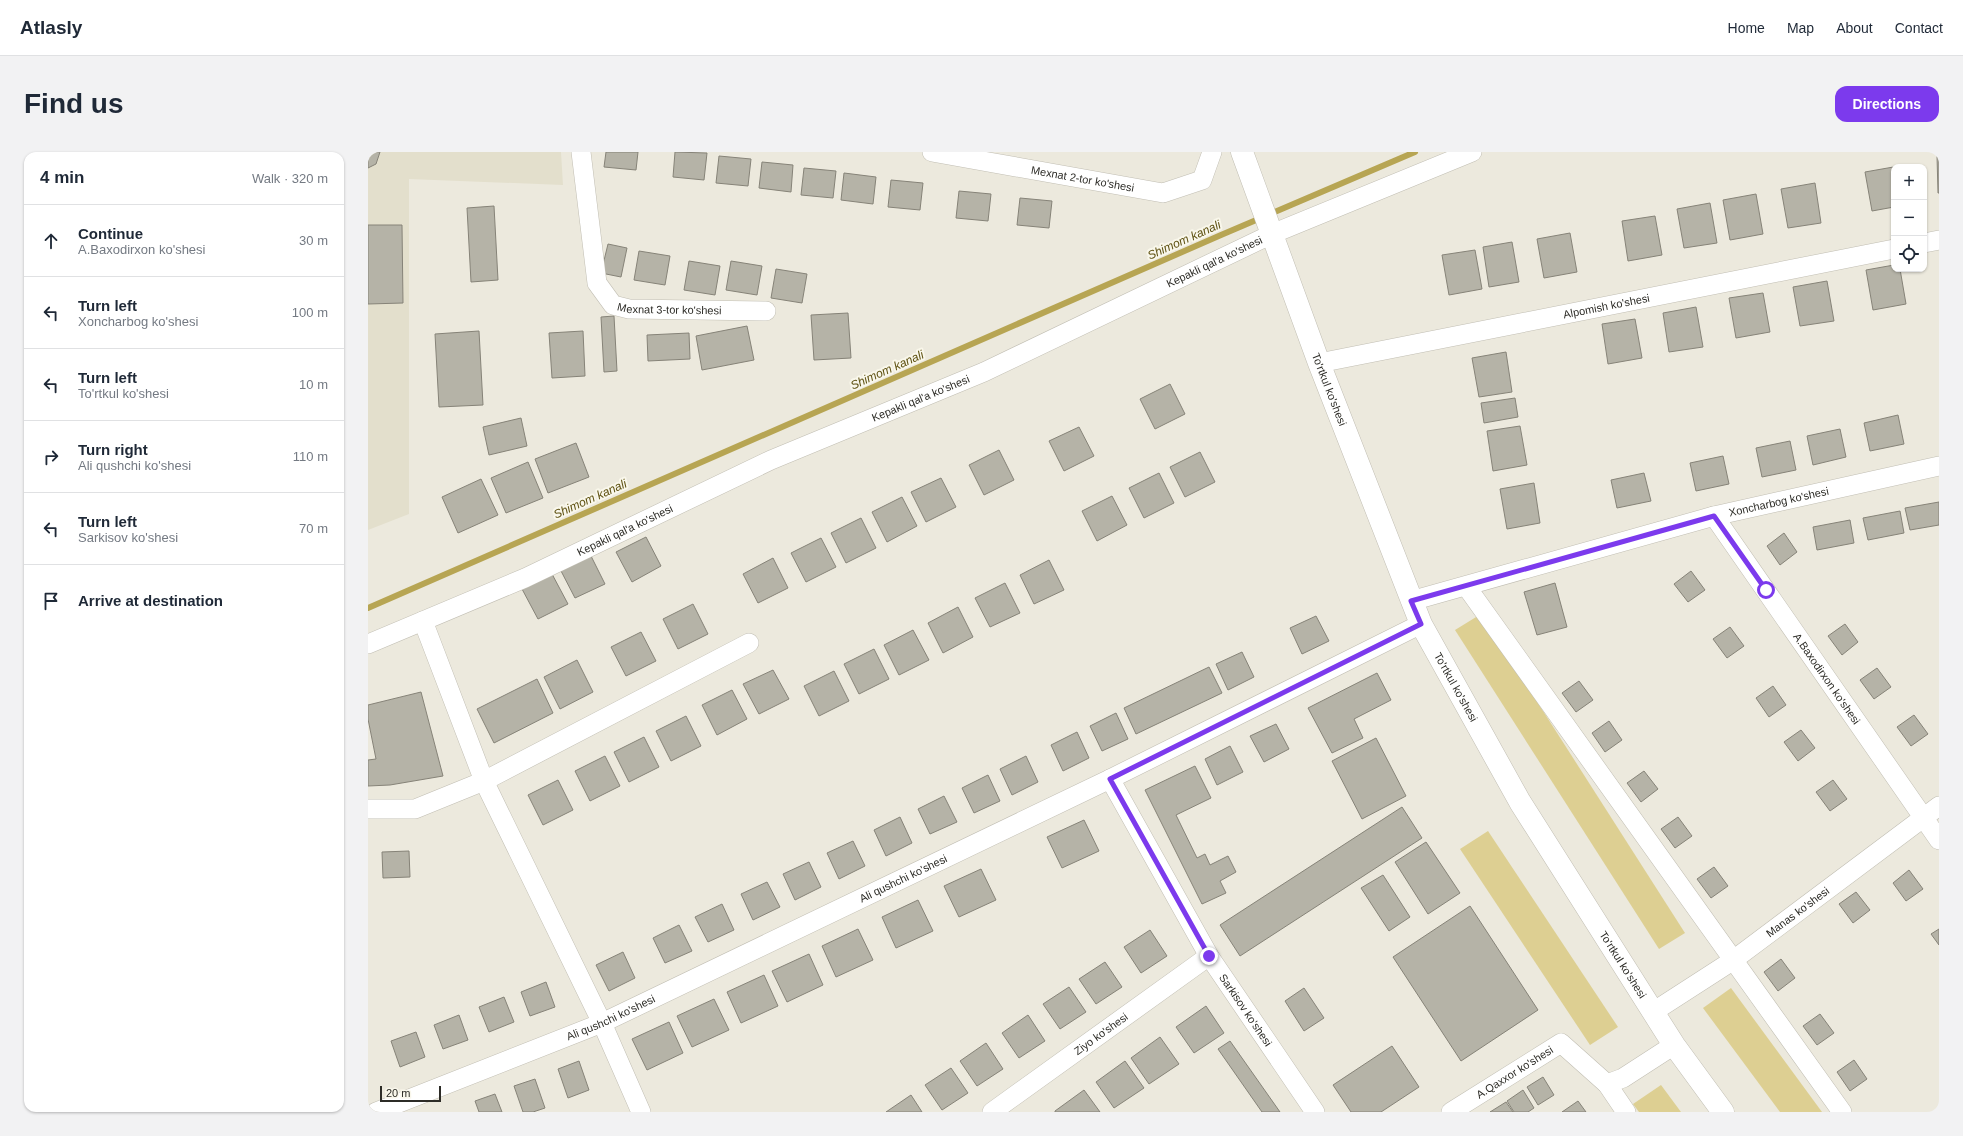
<!DOCTYPE html>
<html lang="en">
<head>
<meta charset="utf-8">
<style>
  :root { --surface:#fff; --page:#f2f2f3; --text:#1f2937; --muted:#747a83; --line:#e0e1e3; --accent:#7c3aed }
  body { margin:0; font-family:Arial,sans-serif; background:var(--page); color:var(--text) }
  .controls { position:absolute; right:12px; top:12px; display:grid; overflow:hidden; border-radius:8px; box-shadow:0 1px 3px #0004 }
  .controls button { width:36px; height:36px; display:grid; place-items:center; padding:0; border:0; border-bottom:1px solid var(--line); background:var(--surface); color:var(--text); font:20px sans-serif }
  .scale { position:absolute; left:12px; bottom:10px; width:61px; box-sizing:border-box; padding-left:4px; border:2px solid #2d2c27; border-top:0; font-size:11px; line-height:14px; white-space:nowrap; color:#2d2c27; -webkit-text-stroke:3px #f9f7eb; paint-order:stroke }
  .stop { position:absolute; width:12px; height:12px; margin:-9px; border:3px solid #7c3aed; border-radius:50%; background:#fff }
  .stop.end { background:#7c3aed; border-color:#fff; box-shadow:0 1px 4px #0008 }
  .list { margin:0; padding:0; list-style:none }
  h2 { display:flex; justify-content:space-between; align-items:center; height:52px; margin:0; padding:0 16px; font-size:17px }
  h2 small { font-size:13px; font-weight:400; color:var(--muted) }
  .list li { display:grid; grid-template-columns:26px 1fr auto; gap:12px; align-items:center; box-sizing:border-box; height:72px; padding:0 16px; border-top:1px solid var(--line) }
  .list b { display:block; font-size:15px; white-space:nowrap }
  .list p { margin:0; font-size:13px; white-space:nowrap; color:var(--muted) }
  .list em { font-size:13px; font-style:normal; color:var(--muted) }
  .icon { flex:none; width:22px; height:22px; fill:none; stroke:currentColor; stroke-width:2; stroke-linecap:round; stroke-linejoin:round }
  .map { position:relative; flex:none; width:1571px; height:960px; overflow:hidden; border-radius:12px }
  header { display:flex; align-items:center; gap:24px; box-sizing:border-box; height:56px; padding:0 20px; background:var(--surface); border-bottom:1px solid var(--line) }
  header strong { font-size:19px }
  nav { display:flex; gap:22px; margin-inline-start:auto; font-size:14px }
  .intro { display:flex; align-items:center; justify-content:space-between; box-sizing:border-box; height:96px; padding:0 24px }
  h1 { margin:0; font-size:28px }
  .button { padding:10px 18px; border-radius:12px; background:var(--accent); color:#fff; font-size:14px; font-weight:700 }
  main { display:flex; gap:24px; padding:0 24px }
  aside { flex:1; background:var(--surface); border-radius:12px; box-shadow:0 1px 3px #0004 }
  .map>svg:first-child { display:block }
  .built { fill:#e3dfcc }
  .green { fill:#ddcf92 }
  .lines { fill:none; stroke-linecap:round; stroke-linejoin:round }
  .stream { stroke:#b7a553; stroke-width:6 }
  .building { fill:#b5b3a7; stroke:#868378 }
  .street-casing { stroke:#c1beb3; stroke-width:20 }
  .primary-casing { stroke:#c1beb3; stroke-width:23 }
  .street { stroke:#fff; stroke-width:19 }
  .primary { stroke:#fff; stroke-width:22 }
  .route { stroke:#7c3aed; stroke-width:5 }
  .labels { text-anchor:middle; stroke-width:4; stroke-linejoin:round; paint-order:stroke }
  .street-label { font-size:11px; fill:#2d2c27; stroke:#f9f7eb }
  .water-label { font-size:12px; font-style:italic; fill:#5f5213; stroke:#f9f7eb }
</style>
</head>
<body>
<header>
<strong>Atlasly</strong>
<nav><a>Home</a><a>Map</a><a>About</a><a>Contact</a></nav>
</header>
<div class="intro"><h1>Find us</h1><a class="button">Directions</a></div>
<main>
<aside>
<h2>4 min<small>Walk · 320 m</small></h2>
<ul class="list">
<li><svg class="icon" aria-label="ahead" viewBox="0 0 24 24"><path d="M12 20V5M6 11l6-6 6 6"/></svg><div><b>Continue</b><p>A.Baxodirxon ko'shesi</p></div><em>30 m</em></li>
<li><svg class="icon" aria-label="left" viewBox="0 0 24 24"><path d="M17 20v-9H6M10 6l-5 5 5 5"/></svg><div><b>Turn left</b><p>Xoncharbog ko'shesi</p></div><em>100 m</em></li>
<li><svg class="icon" aria-label="left" viewBox="0 0 24 24"><path d="M17 20v-9H6M10 6l-5 5 5 5"/></svg><div><b>Turn left</b><p>To'rtkul ko'shesi</p></div><em>10 m</em></li>
<li><svg class="icon" aria-label="right" viewBox="0 0 24 24"><path d="M7 20v-9h11M14 6l5 5-5 5"/></svg><div><b>Turn right</b><p>Ali qushchi ko'shesi</p></div><em>110 m</em></li>
<li><svg class="icon" aria-label="left" viewBox="0 0 24 24"><path d="M17 20v-9H6M10 6l-5 5 5 5"/></svg><div><b>Turn left</b><p>Sarkisov ko'shesi</p></div><em>70 m</em></li>
<li><svg class="icon" aria-label="arrive" viewBox="0 0 24 24"><path d="M6 21V4h12l-3 4 3 4H6"/></svg><div><b>Arrive at destination</b></div></li>
</ul>
</aside>
<div class="map">
<svg width="1571" height="960" viewBox="0 0 1571 960">
  <rect width="100%" height="100%" fill="#ece9dd"/>
  <!-- built -->
  <path class="built" d="M 0,0 L 193,0 L 195,33 L 41,27 L 41,362 L 0,378 Z"/>
  <!-- green -->
  <g class="green">
    <path d="M 1113,462 L 1317,781 L 1291,797 L 1087,478 Z"/>
    <path d="M 1120,679 L 1250,875 L 1222,893 L 1092,697 Z"/>
    <path d="M 1363,836 L 1454,960 L 1412,960 L 1335,856 Z"/>
    <path d="M 1293,933 L 1313,960 L 1271,960 L 1265,952 Z"/>
  </g>
  <g class="lines">
    <!-- stream -->
    <path class="stream" d="M 0,456 L 853,83 L 1047,0"/>
  </g>
  <!-- building -->
  <g class="building">
    <path d="M 0,0 L 12,0 L 8,12 L 0,16 Z"/>
    <path d="M 238,0 L 270,0 L 268,18 L 236,15 Z"/>
    <path d="M 307,0 L 339,1 L 336,28 L 305,25 Z"/>
    <path d="M 351,4 L 383,7 L 380,34 L 348,31 Z"/>
    <path d="M 1569,4 L 1571,4 L 1571,41 L 1570,41 Z"/>
    <path d="M 394,10 L 425,13 L 423,40 L 391,36 Z"/>
    <path d="M 1531,14 L 1526,15 L 1526,55 L 1504,59 L 1497,20 Z"/>
    <path d="M 436,16 L 468,19 L 465,46 L 433,43 Z"/>
    <path d="M 476,21 L 508,25 L 505,52 L 473,48 Z"/>
    <path d="M 523,28 L 555,31 L 552,58 L 520,55 Z"/>
    <path d="M 1447,31 L 1453,71 L 1420,76 L 1413,37 Z"/>
    <path d="M 591,39 L 623,42 L 620,69 L 588,66 Z"/>
    <path d="M 1388,42 L 1395,82 L 1362,88 L 1355,48 Z"/>
    <path d="M 652,46 L 684,49 L 681,76 L 649,73 Z"/>
    <path d="M 1342,51 L 1349,91 L 1316,96 L 1309,57 Z"/>
    <path d="M 126,54 L 130,128 L 103,130 L 99,56 Z"/>
    <path d="M 1287,64 L 1294,103 L 1260,109 L 1254,69 Z"/>
    <path d="M 0,73 L 34,73 L 35,151 L 0,152 Z"/>
    <path d="M 1202,81 L 1209,120 L 1176,126 L 1169,87 Z"/>
    <path d="M 1144,90 L 1151,130 L 1121,135 L 1115,95 Z"/>
    <path d="M 240,92 L 259,96 L 253,125 L 233,121 Z"/>
    <path d="M 1107,98 L 1114,137 L 1081,143 L 1074,103 Z"/>
    <path d="M 271,99 L 302,104 L 297,133 L 266,128 Z"/>
    <path d="M 321,109 L 352,114 L 347,143 L 316,138 Z"/>
    <path d="M 363,109 L 394,114 L 389,143 L 358,138 Z"/>
    <path d="M 1526,113 L 1526,117 L 1532,117 L 1538,152 L 1505,158 L 1498,118 Z"/>
    <path d="M 408,117 L 439,122 L 434,151 L 403,146 Z"/>
    <path d="M 1459,129 L 1466,169 L 1432,174 L 1425,135 Z"/>
    <path d="M 1395,141 L 1402,180 L 1368,186 L 1361,146 Z"/>
    <path d="M 1328,155 L 1335,195 L 1301,200 L 1295,161 Z"/>
    <path d="M 480,161 L 483,206 L 446,208 L 443,163 Z"/>
    <path d="M 246,164 L 249,219 L 236,220 L 233,165 Z"/>
    <path d="M 1267,167 L 1274,206 L 1240,212 L 1234,172 Z"/>
    <path d="M 379,174 L 386,208 L 334,218 L 328,184 Z"/>
    <path d="M 111,179 L 115,253 L 71,255 L 67,182 Z"/>
    <path d="M 215,179 L 217,224 L 184,226 L 181,181 Z"/>
    <path d="M 321,181 L 322,207 L 280,209 L 279,183 Z"/>
    <path d="M 1138,200 L 1144,240 L 1111,245 L 1104,206 Z"/>
    <path d="M 802,232 L 817,262 L 787,277 L 772,247 Z"/>
    <path d="M 1147,246 L 1150,265 L 1116,271 L 1113,251 Z"/>
    <path d="M 1530,263 L 1536,292 L 1502,299 L 1496,271 Z"/>
    <path d="M 153,266 L 159,294 L 121,303 L 115,275 Z"/>
    <path d="M 1152,274 L 1159,313 L 1125,319 L 1119,279 Z"/>
    <path d="M 711,275 L 726,304 L 696,319 L 681,289 Z"/>
    <path d="M 1472,277 L 1478,305 L 1445,313 L 1439,284 Z"/>
    <path d="M 1422,289 L 1428,318 L 1394,325 L 1388,296 Z"/>
    <path d="M 208,291 L 221,325 L 180,341 L 167,307 Z"/>
    <path d="M 631,298 L 646,328 L 616,343 L 601,313 Z"/>
    <path d="M 832,300 L 847,330 L 817,345 L 802,315 Z"/>
    <path d="M 1355,304 L 1361,332 L 1328,339 L 1322,311 Z"/>
    <path d="M 160,310 L 175,346 L 138,361 L 123,326 Z"/>
    <path d="M 791,321 L 806,351 L 776,366 L 761,336 Z"/>
    <path d="M 1276,321 L 1283,349 L 1249,356 L 1243,328 Z"/>
    <path d="M 573,326 L 588,355 L 558,370 L 543,340 Z"/>
    <path d="M 113,327 L 130,363 L 90,381 L 74,345 Z"/>
    <path d="M 1166,331 L 1172,371 L 1139,377 L 1132,337 Z"/>
    <path d="M 744,344 L 759,373 L 729,389 L 714,359 Z"/>
    <path d="M 534,345 L 549,374 L 519,390 L 504,360 Z"/>
    <path d="M 1571,350 L 1571,373 L 1542,378 L 1537,356 Z"/>
    <path d="M 1532,359 L 1536,381 L 1500,388 L 1495,366 Z"/>
    <path d="M 493,366 L 508,396 L 478,411 L 463,381 Z"/>
    <path d="M 1482,368 L 1486,391 L 1449,398 L 1445,375 Z"/>
    <path d="M 1416,381 L 1429,400 L 1412,413 L 1399,394 Z"/>
    <path d="M 278,385 L 293,414 L 264,430 L 248,400 Z"/>
    <path d="M 453,386 L 468,415 L 438,430 L 423,401 Z"/>
    <path d="M 222,402 L 237,432 L 207,446 L 192,417 Z"/>
    <path d="M 405,406 L 420,436 L 390,451 L 375,422 Z"/>
    <path d="M 681,408 L 696,438 L 666,452 L 652,423 Z"/>
    <path d="M 1323,419 L 1337,438 L 1320,450 L 1306,432 Z"/>
    <path d="M 184,422 L 200,452 L 170,467 L 154,437 Z"/>
    <path d="M 637,431 L 652,461 L 622,475 L 607,446 Z"/>
    <path d="M 1187,431 L 1199,475 L 1169,483 L 1156,440 Z"/>
    <path d="M 325,452 L 340,482 L 310,497 L 295,467 Z"/>
    <path d="M 590,455 L 605,485 L 575,501 L 560,471 Z"/>
    <path d="M 948,464 L 961,489 L 934,502 L 922,476 Z"/>
    <path d="M 1477,472 L 1490,490 L 1474,503 L 1460,484 Z"/>
    <path d="M 1362,475 L 1376,494 L 1359,506 L 1345,487 Z"/>
    <path d="M 545,478 L 561,508 L 531,523 L 516,493 Z"/>
    <path d="M 273,480 L 288,509 L 258,524 L 243,495 Z"/>
    <path d="M 506,497 L 521,527 L 491,542 L 476,512 Z"/>
    <path d="M 874,500 L 886,525 L 860,538 L 848,512 Z"/>
    <path d="M 209,508 L 225,540 L 192,557 L 176,525 Z"/>
    <path d="M 841,515 L 854,541 L 768,582 L 756,556 Z"/>
    <path d="M 1509,516 L 1523,535 L 1506,547 L 1492,528 Z"/>
    <path d="M 405,518 L 421,547 L 391,562 L 375,532 Z"/>
    <path d="M 466,519 L 481,549 L 451,564 L 436,534 Z"/>
    <path d="M 1009,521 L 1023,548 L 986,567 L 995,586 L 964,601 L 940,556 Z"/>
    <path d="M 169,527 L 185,561 L 126,591 L 109,557 Z"/>
    <path d="M 1211,529 L 1225,548 L 1208,560 L 1194,541 Z"/>
    <path d="M 1405,534 L 1418,553 L 1401,565 L 1388,546 Z"/>
    <path d="M 364,538 L 379,567 L 349,583 L 334,553 Z"/>
    <path d="M 53,540 L 75,624 L 22,633 L 0,634 L 0,608 L 8,607 L 0,567 L 0,553 Z"/>
    <path d="M 748,561 L 760,587 L 734,599 L 722,574 Z"/>
    <path d="M 1546,563 L 1560,582 L 1543,594 L 1529,575 Z"/>
    <path d="M 318,564 L 333,594 L 303,609 L 288,579 Z"/>
    <path d="M 1241,569 L 1254,588 L 1237,600 L 1224,581 Z"/>
    <path d="M 908,572 L 921,597 L 896,610 L 882,584 Z"/>
    <path d="M 1433,578 L 1447,596 L 1430,609 L 1416,590 Z"/>
    <path d="M 709,580 L 721,606 L 695,619 L 683,593 Z"/>
    <path d="M 276,585 L 291,615 L 261,630 L 246,600 Z"/>
    <path d="M 1008,586 L 1038,644 L 994,667 L 964,609 Z"/>
    <path d="M 862,594 L 875,620 L 849,633 L 837,607 Z"/>
    <path d="M 237,604 L 252,634 L 222,649 L 207,619 Z"/>
    <path d="M 658,604 L 670,630 L 644,643 L 632,617 Z"/>
    <path d="M 827,614 L 843,646 L 808,663 L 829,706 L 837,702 L 842,713 L 860,704 L 868,720 L 852,729 L 858,741 L 834,752 L 777,638 Z"/>
    <path d="M 1276,619 L 1290,637 L 1273,650 L 1259,631 Z"/>
    <path d="M 620,623 L 632,649 L 606,661 L 594,636 Z"/>
    <path d="M 190,628 L 205,658 L 175,673 L 160,643 Z"/>
    <path d="M 1465,628 L 1479,647 L 1462,659 L 1448,640 Z"/>
    <path d="M 576,644 L 589,670 L 562,682 L 550,657 Z"/>
    <path d="M 1034,655 L 1054,686 L 872,804 L 852,773 Z"/>
    <path d="M 532,665 L 544,691 L 518,704 L 506,678 Z"/>
    <path d="M 1310,665 L 1324,684 L 1307,696 L 1293,677 Z"/>
    <path d="M 716,668 L 731,699 L 694,716 L 679,685 Z"/>
    <path d="M 485,689 L 497,714 L 471,727 L 459,701 Z"/>
    <path d="M 1058,690 L 1092,741 L 1060,762 L 1027,710 Z"/>
    <path d="M 41,699 L 42,725 L 15,726 L 14,700 Z"/>
    <path d="M 441,710 L 453,735 L 427,748 L 415,722 Z"/>
    <path d="M 1346,715 L 1360,734 L 1343,746 L 1329,727 Z"/>
    <path d="M 613,717 L 628,748 L 591,765 L 576,734 Z"/>
    <path d="M 1541,718 L 1555,737 L 1538,749 L 1525,731 Z"/>
    <path d="M 1015,723 L 1042,765 L 1021,779 L 993,736 Z"/>
    <path d="M 399,730 L 412,755 L 385,768 L 373,742 Z"/>
    <path d="M 1488,740 L 1502,758 L 1485,771 L 1471,752 Z"/>
    <path d="M 550,748 L 565,779 L 528,796 L 514,765 Z"/>
    <path d="M 354,752 L 366,778 L 340,790 L 327,765 Z"/>
    <path d="M 1102,754 L 1170,858 L 1093,909 L 1025,805 Z"/>
    <path d="M 311,773 L 324,799 L 297,811 L 285,786 Z"/>
    <path d="M 490,777 L 505,808 L 468,825 L 454,794 Z"/>
    <path d="M 1571,777 L 1571,793 L 1563,782 Z"/>
    <path d="M 782,778 L 799,804 L 773,821 L 756,795 Z"/>
    <path d="M 255,800 L 267,826 L 241,839 L 228,813 Z"/>
    <path d="M 441,802 L 455,833 L 419,850 L 404,819 Z"/>
    <path d="M 1413,807 L 1427,826 L 1410,839 L 1396,820 Z"/>
    <path d="M 737,810 L 754,835 L 728,852 L 711,827 Z"/>
    <path d="M 396,823 L 410,854 L 373,871 L 359,840 Z"/>
    <path d="M 178,830 L 187,855 L 162,864 L 153,840 Z"/>
    <path d="M 701,835 L 718,860 L 692,877 L 675,852 Z"/>
    <path d="M 936,836 L 956,866 L 936,879 L 917,849 Z"/>
    <path d="M 136,845 L 146,870 L 121,880 L 111,855 Z"/>
    <path d="M 346,847 L 361,878 L 324,895 L 309,864 Z"/>
    <path d="M 838,854 L 856,881 L 826,901 L 808,875 Z"/>
    <path d="M 1452,862 L 1466,881 L 1449,893 L 1435,874 Z"/>
    <path d="M 91,863 L 100,888 L 75,897 L 66,873 Z"/>
    <path d="M 660,863 L 677,889 L 651,906 L 634,881 Z"/>
    <path d="M 301,870 L 315,901 L 279,918 L 264,887 Z"/>
    <path d="M 48,880 L 57,905 L 32,915 L 23,889 Z"/>
    <path d="M 792,885 L 811,912 L 781,932 L 763,906 Z"/>
    <path d="M 862,889 L 912,960 L 894,960 L 850,897 Z"/>
    <path d="M 618,891 L 635,917 L 609,934 L 592,909 Z"/>
    <path d="M 1024,894 L 1051,935 L 1013,960 L 983,960 L 965,933 Z"/>
    <path d="M 1486,908 L 1499,927 L 1482,939 L 1469,920 Z"/>
    <path d="M 211,909 L 221,938 L 200,946 L 190,917 Z"/>
    <path d="M 757,909 L 776,936 L 746,956 L 728,930 Z"/>
    <path d="M 583,916 L 600,941 L 574,958 L 557,933 Z"/>
    <path d="M 1175,925 L 1186,943 L 1170,953 L 1159,935 Z"/>
    <path d="M 167,927 L 177,956 L 165,960 L 155,960 L 146,934 Z"/>
    <path d="M 716,938 L 732,960 L 687,960 L 687,959 Z"/>
    <path d="M 1155,938 L 1166,956 L 1160,960 L 1146,960 L 1139,949 Z"/>
    <path d="M 127,942 L 134,960 L 111,960 L 107,949 Z"/>
    <path d="M 543,943 L 554,960 L 518,960 Z"/>
    <path d="M 1210,949 L 1218,960 L 1194,960 Z"/>
    <path d="M 1138,950 L 1145,960 L 1122,960 Z"/>
  </g>
  <g class="lines">
    <defs>
      <g id="street">
        <path id="s1" d="M 213,0 L 229,131 L 245,153 L 261,157 L 398,159"/>
        <path id="s2" d="M 564,0 L 795,41 L 834,28 L 844,0"/>
        <path d="M 1556,91 L 1571,88"/>
        <path id="s3" d="M 951,211 L 1526,97"/>
        <path id="s4" d="M 1346,364 L 1571,688"/>
        <path d="M 1098,434 L 1474,960"/>
        <path id="s5" d="M 1043,449 L 1346,364 L 1571,314"/>
        <path d="M 55,469 L 116,629 L 234,871 L 273,960"/>
        <path id="s6" d="M 0,492 L 157,426 L 403,308 L 616,220 L 904,82 L 1104,0"/>
        <path id="s7" d="M 742,627 L 841,804 L 947,960"/>
        <path d="M 0,657 L 47,657 L 116,629 L 381,491"/>
        <path id="s8" d="M 1285,860 L 1364,809 L 1571,654"/>
        <path d="M 1239,932 L 1258,960"/>
        <path id="s9" d="M 8,960 L 234,871 L 742,627 L 1053,472"/>
        <path id="s10" d="M 624,960 L 841,804"/>
        <path id="s11" d="M 1083,960 L 1193,891 L 1239,932 L 1255,926 L 1306,893"/>
      </g>
      <g id="primary">
        <path id="s12" d="M 874,0 L 951,211 L 1053,472 L 1152,650 L 1306,893 L 1355,960"/>
      </g>
    </defs>
    <!-- street casing -->
    <use href="#street" class="street-casing"/>
    <!-- primary casing -->
    <use href="#primary" class="primary-casing"/>
    <!-- street -->
    <use href="#street" class="street"/>
    <!-- primary -->
    <use href="#primary" class="primary"/>
  </g>
  <g class="lines">
    <!-- route -->
    <path class="route" d="M 841,804 L 742,627 L 1053,472 L 1043,449 L 1346,364 L 1398,438"/>
  </g>
  <g class="labels">
    <!-- street labels -->
    <g class="street-label">
      <text dy="4" stroke="none"><textPath href="#s2" startOffset="153">Mexnat 2-tor ko'shesi</textPath></text>
      <text dy="4" stroke="none"><textPath href="#s6" startOffset="929">Kepakli qal'a ko'shesi</textPath></text>
      <text dy="4" stroke="none"><textPath href="#s3" startOffset="293">Alpomish ko'shesi</textPath></text>
      <text dy="4" stroke="none"><textPath href="#s1" startOffset="216">Mexnat 3-tor ko'shesi</textPath></text>
      <text dy="4" stroke="none"><textPath href="#s12" startOffset="253">To'rtkul ko'shesi</textPath></text>
      <text dy="4" stroke="none"><textPath href="#s6" startOffset="605">Kepakli qal'a ko'shesi</textPath></text>
      <text dy="4" stroke="none"><textPath href="#s5" startOffset="381">Xoncharbog ko'shesi</textPath></text>
      <text dy="4" stroke="none"><textPath href="#s6" startOffset="281">Kepakli qal'a ko'shesi</textPath></text>
      <text dy="4" stroke="none"><textPath href="#s4" startOffset="198">A.Baxodirxon ko'shesi</textPath></text>
      <text dy="4" stroke="none"><textPath href="#s12" startOffset="577">To'rtkul ko'shesi</textPath></text>
      <text dy="4" stroke="none"><textPath href="#s9" startOffset="577">Ali qushchi ko'shesi</textPath></text>
      <text dy="4" stroke="none"><textPath href="#s8" startOffset="176">Manas ko'shesi</textPath></text>
      <text dy="4" stroke="none"><textPath href="#s12" startOffset="901">To'rtkul ko'shesi</textPath></text>
      <text dy="4" stroke="none"><textPath href="#s7" startOffset="268">Sarkisov ko'shesi</textPath></text>
      <text dy="4" stroke="none"><textPath href="#s9" startOffset="253">Ali qushchi ko'shesi</textPath></text>
      <text dy="4" stroke="none"><textPath href="#s10" startOffset="134">Ziyo ko'shesi</textPath></text>
      <text dy="4" stroke="none"><textPath href="#s11" startOffset="75">A.Qaxxor ko'shesi</textPath></text>
    </g>
    <!-- water labels -->
    <g class="water-label">
      <text transform="translate(816 88) rotate(-24)" y="4">Shimom kanali</text>
      <text transform="translate(519 218) rotate(-24)" y="4">Shimom kanali</text>
      <text transform="translate(222 347) rotate(-24)" y="4">Shimom kanali</text>
    </g>
  </g>
</svg>
<div class="controls">
<button>+</button>
<button>−</button>
<button><svg class="icon" aria-label="locate" viewBox="0 0 24 24"><circle cx="12" cy="12" r="6"/><path d="M12 2v4M12 18v4M2 12h4M18 12h4"/></svg></button>
</div>
<div class="scale">20 m</div>
<div class="stop" style="left:1398px;top:438px"></div>
<div class="stop end" style="left:841px;top:804px"></div>
</div>
</main>
</body>
</html>
